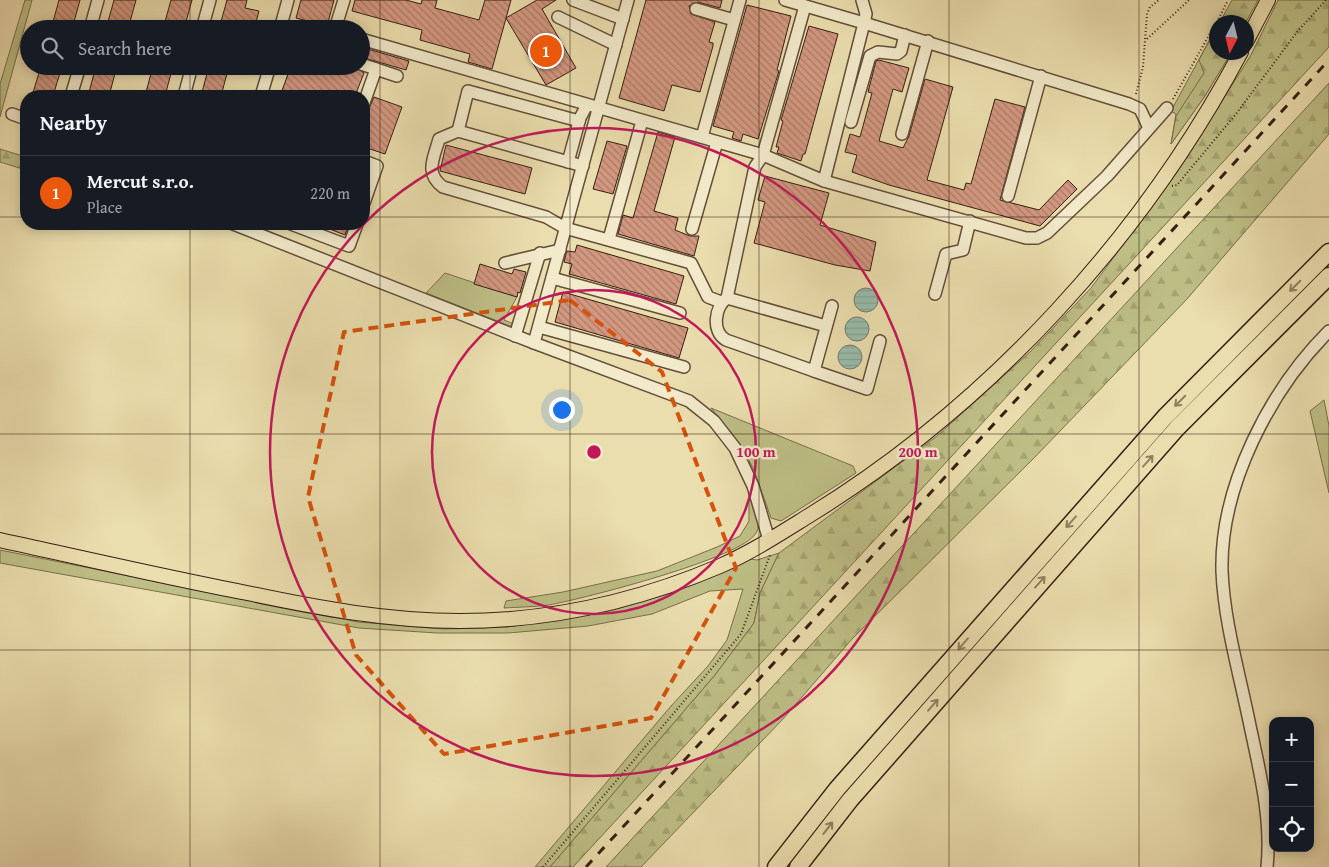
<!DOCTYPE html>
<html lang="en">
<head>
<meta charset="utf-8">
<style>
  :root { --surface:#171b24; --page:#20242c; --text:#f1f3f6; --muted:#9ea1a6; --line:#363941; --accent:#ea580c }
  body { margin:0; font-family:"Gentium Book Plus",serif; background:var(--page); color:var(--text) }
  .controls { position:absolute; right:15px; bottom:15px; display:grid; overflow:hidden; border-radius:10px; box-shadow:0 2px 12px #0003 }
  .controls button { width:45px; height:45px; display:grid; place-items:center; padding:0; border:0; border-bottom:1px solid var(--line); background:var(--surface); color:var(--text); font:25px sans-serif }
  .compass { position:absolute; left:1209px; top:15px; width:45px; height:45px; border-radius:50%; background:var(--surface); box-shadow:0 2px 12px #0003; rotate:187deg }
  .you { position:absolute; left:561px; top:409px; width:18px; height:18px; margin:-12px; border:4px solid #fff; border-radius:50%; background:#1a73e8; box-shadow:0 0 0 8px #1a73e833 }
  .badge { display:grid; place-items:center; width:32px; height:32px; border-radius:50%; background:var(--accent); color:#fff; font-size:16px; font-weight:700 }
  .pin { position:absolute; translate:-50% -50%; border:2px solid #fff; box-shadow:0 1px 5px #0006 }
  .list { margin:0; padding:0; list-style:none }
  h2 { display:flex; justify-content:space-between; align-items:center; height:65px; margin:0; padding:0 20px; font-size:21px }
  h2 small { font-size:16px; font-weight:400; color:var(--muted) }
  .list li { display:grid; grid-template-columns:32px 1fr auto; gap:15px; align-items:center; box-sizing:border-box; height:75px; padding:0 20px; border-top:1px solid var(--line) }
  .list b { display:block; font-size:19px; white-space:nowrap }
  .list p { margin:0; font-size:16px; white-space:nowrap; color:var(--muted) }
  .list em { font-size:16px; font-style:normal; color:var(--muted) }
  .icon { flex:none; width:28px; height:28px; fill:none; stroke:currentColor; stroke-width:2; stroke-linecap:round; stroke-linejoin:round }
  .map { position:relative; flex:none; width:1329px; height:867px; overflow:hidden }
  .search { position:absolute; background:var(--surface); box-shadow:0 2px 12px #0003; left:20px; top:20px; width:350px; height:55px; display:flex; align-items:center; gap:12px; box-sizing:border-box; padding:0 18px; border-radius:28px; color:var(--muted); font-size:19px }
  .panel { position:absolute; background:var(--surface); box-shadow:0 2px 12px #0003; left:20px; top:90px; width:350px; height:140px; border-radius:20px }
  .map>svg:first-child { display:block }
  .green { fill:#bebf86; stroke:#7a6e4c }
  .forest { fill:url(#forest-firs); stroke:#7a6e4c }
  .water { fill:url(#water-rules); stroke:#717d6e }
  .building { fill:url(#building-back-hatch); stroke:#371e13 }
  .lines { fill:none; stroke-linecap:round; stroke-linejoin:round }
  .minor-casing { stroke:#644e3a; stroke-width:14 }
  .major-casing { stroke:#371e13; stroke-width:16 }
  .highway-casing { stroke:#371e13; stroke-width:19 }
  .path { stroke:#371e13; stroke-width:2; stroke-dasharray:1 2.5; stroke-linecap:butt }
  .minor { stroke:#f2eaca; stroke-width:11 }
  .major { stroke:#ebdeae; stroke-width:14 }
  .highway { stroke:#ebdeae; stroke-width:16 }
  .rail { stroke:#371e13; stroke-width:3; stroke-dasharray:9 9; stroke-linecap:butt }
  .oneway { stroke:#917e60 }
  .marked { fill:none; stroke:#d6530d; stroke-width:4; stroke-dasharray:10 6; stroke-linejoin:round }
  .grid { fill:none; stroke:#371e13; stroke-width:1; stroke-opacity:0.55 }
  .ring { fill:none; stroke:#c2185b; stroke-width:2.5 }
  .centre { fill:#c2185b; stroke:#f2eaca; stroke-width:2.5 }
  .ring-label { font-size:15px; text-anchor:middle; font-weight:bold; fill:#c2185b; stroke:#f2eaca; stroke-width:5; stroke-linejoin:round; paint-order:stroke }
</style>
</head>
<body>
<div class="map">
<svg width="1329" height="867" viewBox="0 0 1329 867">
  <defs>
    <pattern id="forest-firs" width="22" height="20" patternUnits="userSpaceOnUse" patternTransform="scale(1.25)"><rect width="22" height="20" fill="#bebf86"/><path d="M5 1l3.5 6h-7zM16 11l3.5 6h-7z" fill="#a4a473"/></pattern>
    <pattern id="water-rules" width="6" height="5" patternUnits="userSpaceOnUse" patternTransform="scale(1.25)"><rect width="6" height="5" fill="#98bcaa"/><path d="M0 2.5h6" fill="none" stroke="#84a191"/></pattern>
    <pattern id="building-back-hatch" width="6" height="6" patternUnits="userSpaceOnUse" patternTransform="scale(1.25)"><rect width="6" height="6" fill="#d39880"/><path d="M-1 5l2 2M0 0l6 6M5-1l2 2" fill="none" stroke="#ac7b68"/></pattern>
  </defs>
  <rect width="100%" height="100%" fill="#ebdeae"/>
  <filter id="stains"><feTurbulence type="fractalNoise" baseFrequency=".004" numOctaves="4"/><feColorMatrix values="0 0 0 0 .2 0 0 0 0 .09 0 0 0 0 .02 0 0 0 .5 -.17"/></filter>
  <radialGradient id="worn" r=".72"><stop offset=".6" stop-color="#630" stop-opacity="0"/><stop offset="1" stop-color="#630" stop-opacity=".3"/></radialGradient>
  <!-- green -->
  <g class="green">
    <path d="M 25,0 L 32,0 L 0,117 L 0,84 Z"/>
    <path d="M 1216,28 L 1216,52 L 1231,53 L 1205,96 L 1171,144 L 1176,114 L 1171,111 Z"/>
    <path d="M 445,273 L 517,297 L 504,320 L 514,324 L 510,326 L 426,293 Z"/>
    <path d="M 1324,400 L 1329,426 L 1329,493 L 1310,411 Z"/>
    <path d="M 711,408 L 853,466 L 856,473 L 781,521 L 771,518 L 754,470 L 740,444 Z"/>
    <path d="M 749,489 C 753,501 763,522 756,533 C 743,558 582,599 549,605 C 534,607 519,607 504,608 L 506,601 L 563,592 L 657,571 L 717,547 L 740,536 L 749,521 Z"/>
    <path d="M 0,550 L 358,622 L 444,629 L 507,627 L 610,611 L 675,592 L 751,559 L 757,560 L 779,553 L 760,593 L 754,623 L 715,675 L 550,867 L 535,867 L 671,706 L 708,666 L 727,640 L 743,589 L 710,591 L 652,614 L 588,626 L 508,633 L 437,633 L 359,628 L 0,563 Z"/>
  </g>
  <!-- forest -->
  <g class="forest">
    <path d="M 1232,0 L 1258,0 L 1246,22 L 1220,22 Z"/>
    <path d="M 1278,0 L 1329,0 L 1329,47 L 573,867 L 550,867 L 715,675 L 754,623 L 760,593 L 779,553 L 937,436 L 1030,352 L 1091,288 L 1177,172 L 1251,55 Z"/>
    <path d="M 1216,28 L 1216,52 L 1231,53 L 1205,96 L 1171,144 L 1176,116 L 1204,73 L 1199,60 Z"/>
    <path d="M 1329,83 L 1329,134 L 1187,299 L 1034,458 L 852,639 L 783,719 L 641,867 L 606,867 Z"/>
    <path d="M 0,149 L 26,157 L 26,170 L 0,162 Z"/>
  </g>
  <!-- water -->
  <g class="water">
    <circle cx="866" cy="300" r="12"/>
    <circle cx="857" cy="329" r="12"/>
    <circle cx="850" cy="357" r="12"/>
  </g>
  <!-- building -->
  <g class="building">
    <path d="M 59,0 L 80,0 L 72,29 L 51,29 Z"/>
    <path d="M 114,0 L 136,0 L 128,29 L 106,29 Z"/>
    <path d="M 171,0 L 192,0 L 184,29 L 163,29 Z"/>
    <path d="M 227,0 L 247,0 L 245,8 L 259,11 L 255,26 L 241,23 L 240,29 L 219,29 Z"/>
    <path d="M 301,0 L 334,0 L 327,26 L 296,18 Z"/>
    <path d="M 355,0 L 406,0 L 421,4 L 422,0 L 437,0 L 435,8 L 479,20 L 485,0 L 511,0 L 492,69 L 468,62 L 470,54 L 420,40 L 422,30 L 352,11 Z"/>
    <path d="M 537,0 L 556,0 L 542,9 L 576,68 L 546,85 L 506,18 Z"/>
    <path d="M 646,0 L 722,0 L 720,8 L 698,2 L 689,6 L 691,14 L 715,22 L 709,42 L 713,43 L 713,46 L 700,92 L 672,85 L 664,111 L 619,98 Z"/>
    <path d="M 747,5 L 791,16 L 777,70 L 779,71 L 758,139 L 743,134 L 741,141 L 732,138 L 734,132 L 713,126 Z"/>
    <path d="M 809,26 L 838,34 L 805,154 L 803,154 L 801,161 L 777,153 L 779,147 L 776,147 L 783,121 L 781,120 Z"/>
    <path d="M 361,47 L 409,61 L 406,70 L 361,57 Z"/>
    <path d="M 879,60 L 909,68 L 902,92 L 893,89 L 879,141 L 903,148 L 909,136 L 925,79 L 953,87 L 927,180 L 964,190 L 966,183 L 971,184 L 995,99 L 1025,107 L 1000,200 L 1039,210 L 1068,180 L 1077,189 L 1040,226 L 889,185 L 852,172 L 857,155 L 845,152 L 850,134 L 860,137 L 872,93 L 868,92 L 876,61 Z"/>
    <path d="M 41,66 L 62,66 L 53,96 L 32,96 Z"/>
    <path d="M 96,66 L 117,66 L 109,96 L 88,96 Z"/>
    <path d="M 153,66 L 173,66 L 165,96 L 145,96 Z"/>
    <path d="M 209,66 L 229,66 L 221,96 L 201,96 Z"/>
    <path d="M 291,66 L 308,66 L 330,74 L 333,66 L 354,66 L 364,73 L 355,96 L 280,96 Z"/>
    <path d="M 374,97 L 402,107 L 385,154 L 364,147 L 364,120 Z"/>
    <path d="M 658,132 L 675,137 L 654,211 L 678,218 L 675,230 L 690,236 L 699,236 L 694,256 L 618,234 L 623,215 L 633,218 Z"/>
    <path d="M 607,141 L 627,146 L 613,194 L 593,189 Z"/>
    <path d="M 446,145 L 532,168 L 525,194 L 440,171 Z"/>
    <path d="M 765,176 L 829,193 L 820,225 L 876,242 L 870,271 L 835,265 L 754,243 L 765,202 L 758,200 Z"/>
    <path d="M 317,224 L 349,224 L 345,235 Z"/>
    <path d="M 577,245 L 684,276 L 676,304 L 569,274 L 572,264 L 564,262 L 566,254 L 567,251 L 575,252 Z"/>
    <path d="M 480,264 L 512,274 L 514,269 L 526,272 L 520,293 L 518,292 L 517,297 L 474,284 Z"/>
    <path d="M 563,292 L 688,328 L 679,358 L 555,322 Z"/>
  </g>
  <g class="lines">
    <defs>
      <g id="minor">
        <path d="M 573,0 L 623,19"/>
        <path d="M 785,0 L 864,23 L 824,181"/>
        <path d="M 862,0 L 866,14 L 864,23 L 1129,104 L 1140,109 L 1149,128"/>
        <path d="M 805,6 L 763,155 L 755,167 L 727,298 C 715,307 711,331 726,340 L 814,371 L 832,306"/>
        <path d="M 696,9 L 734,20"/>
        <path d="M 558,17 L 616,45"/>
        <path d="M 90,29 L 98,0"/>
        <path d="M 202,29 L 210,0"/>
        <path d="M 280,29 L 288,0"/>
        <path d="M 335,29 L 344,0"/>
        <path d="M 361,39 L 763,155 L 824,181 L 1026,238 L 1037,238 L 1047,233 L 1107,176 L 1167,108"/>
        <path d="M 361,64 L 397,76"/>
        <path d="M 71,96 L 80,66"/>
        <path d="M 184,96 L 192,66"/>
        <path d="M 261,96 L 270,66"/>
        <path d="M 364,103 L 376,69"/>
        <path d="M 12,114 L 26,119"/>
        <path d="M 851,122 L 870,56 L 878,52 L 897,54 L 901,51 L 905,35"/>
        <path d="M 458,131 L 468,91 L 579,121"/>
        <path d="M 902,134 L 928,41"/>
        <path d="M 702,137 L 740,0"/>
        <path d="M 364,161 L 377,166 L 364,203"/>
        <path d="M 568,162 L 580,118 L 587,105"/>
        <path d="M 583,166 L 458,131 L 439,139 C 434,158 424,173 443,187 L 546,217 L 565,228 L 691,263 L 708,297 L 721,302"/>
        <path d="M 1008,196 L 1041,76"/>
        <path d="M 233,224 L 534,343 L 689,401 L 714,421 L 735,448 L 753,486 L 769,540"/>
        <path d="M 291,224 L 349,246 L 357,224"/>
        <path d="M 692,229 L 717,142"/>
        <path d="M 609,239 L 642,121"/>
        <path d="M 505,263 L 560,250"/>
        <path d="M 552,278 L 680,313"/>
        <path d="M 935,294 L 946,254 L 963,250 L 970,221"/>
        <path d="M 727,298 L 826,326"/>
        <path d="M 539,327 L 684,367"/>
        <path d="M 515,336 L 540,253"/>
        <path d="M 534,343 L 628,0"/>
        <path d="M 814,371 L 867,389 L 880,341"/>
        <path d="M 1267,867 C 1272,817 1259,769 1249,721 C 1239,672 1224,621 1222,571 C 1220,486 1270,390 1329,331"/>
      </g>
      <g id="major">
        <path d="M 1246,42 L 1268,0"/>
        <path d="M 0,540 C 82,558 164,577 247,593 C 318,608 388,621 460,621 C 549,621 638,601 720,566 C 752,552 781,533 810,515 C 990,404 1142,238 1241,52"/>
      </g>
      <g id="highway">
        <path d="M 776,867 L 837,789 L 1165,417 L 1329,252"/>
        <path d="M 798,867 L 850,800 L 1177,428 L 1329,276"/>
      </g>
    </defs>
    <!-- minor casing -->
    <use href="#minor" class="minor-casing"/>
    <!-- major casing -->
    <use href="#major" class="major-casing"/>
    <!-- highway casing -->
    <use href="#highway" class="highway-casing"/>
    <!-- path -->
    <g class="path">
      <path d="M 1217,22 L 1228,0"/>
      <path d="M 1147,39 L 1189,0"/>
      <path d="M 1136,94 L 1143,67 L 1147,14 L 1150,7 L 1159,0"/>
      <path d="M 1173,99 L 1216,23"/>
      <path d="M 1172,186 L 1177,185 L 1236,114 L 1297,32 L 1326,0"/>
      <path d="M 543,867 L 741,634 L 770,555"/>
    </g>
    <!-- minor -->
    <use href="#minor" class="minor"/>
    <!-- major -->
    <use href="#major" class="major"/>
    <!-- highway -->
    <use href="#highway" class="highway"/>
    <!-- rail -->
    <path class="rail" d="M 586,867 L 1329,60"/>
  </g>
  <!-- one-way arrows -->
  <defs><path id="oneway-shaft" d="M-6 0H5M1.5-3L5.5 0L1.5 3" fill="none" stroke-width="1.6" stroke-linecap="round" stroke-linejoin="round" transform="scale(1.25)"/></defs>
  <g class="oneway">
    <use href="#oneway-shaft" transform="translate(1295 286) rotate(135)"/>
    <use href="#oneway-shaft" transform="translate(1180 401) rotate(135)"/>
    <use href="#oneway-shaft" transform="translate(1148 461) rotate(-48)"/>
    <use href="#oneway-shaft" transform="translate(1071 522) rotate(132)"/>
    <use href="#oneway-shaft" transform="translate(1040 582) rotate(-48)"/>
    <use href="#oneway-shaft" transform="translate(963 644) rotate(131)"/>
    <use href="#oneway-shaft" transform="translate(933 705) rotate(-49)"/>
    <use href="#oneway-shaft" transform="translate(828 828) rotate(-52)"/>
  </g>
  <!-- marked area -->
  <path class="marked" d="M 570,300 L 662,372 L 736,568 L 651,718 L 444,754 L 356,655 L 308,497 L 344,332 Z"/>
  <!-- grid -->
  <path class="grid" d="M 190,0 L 190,29M 380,0 L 380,867M 570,0 L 570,867M 759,0 L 759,867M 949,0 L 949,867M 1139,0 L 1139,867M 190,66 L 190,96M 0,217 L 26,217M 364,217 L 1329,217M 190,224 L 190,867M 0,434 L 1329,434M 0,650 L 1329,650"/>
  <!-- distance rings -->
  <g class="ring">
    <circle cx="594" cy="452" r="162"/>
    <circle cx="594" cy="452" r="324"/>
  </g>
  <circle cx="594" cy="452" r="8" class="centre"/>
  <g class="ring-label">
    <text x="756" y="457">100 m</text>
    <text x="918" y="457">200 m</text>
  </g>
  <rect width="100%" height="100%" filter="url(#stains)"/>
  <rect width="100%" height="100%" fill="url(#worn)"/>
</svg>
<div class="controls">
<button>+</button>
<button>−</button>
<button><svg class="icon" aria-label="locate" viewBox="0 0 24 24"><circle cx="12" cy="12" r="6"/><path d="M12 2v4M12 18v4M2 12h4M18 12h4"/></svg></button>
</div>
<svg class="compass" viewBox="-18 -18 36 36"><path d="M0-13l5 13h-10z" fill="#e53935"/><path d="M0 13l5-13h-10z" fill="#9ea1a6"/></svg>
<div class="you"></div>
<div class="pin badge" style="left:546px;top:51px">1</div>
<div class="search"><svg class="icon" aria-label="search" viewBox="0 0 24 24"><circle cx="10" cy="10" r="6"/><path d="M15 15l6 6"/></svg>Search here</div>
<section class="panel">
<h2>Nearby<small></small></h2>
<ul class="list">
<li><span class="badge">1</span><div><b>Mercut s.r.o.</b><p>Place</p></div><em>220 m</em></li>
</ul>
</section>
</div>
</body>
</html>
